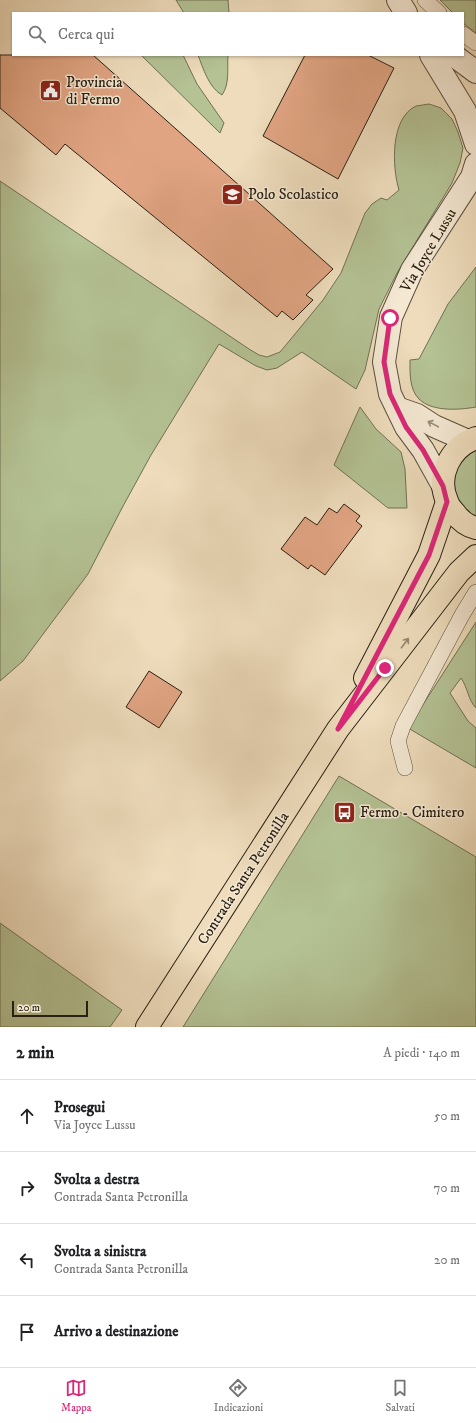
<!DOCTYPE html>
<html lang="it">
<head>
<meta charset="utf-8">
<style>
  :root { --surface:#fff; --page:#f6f6f6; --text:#202124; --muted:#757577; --line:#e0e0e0; --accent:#db2777 }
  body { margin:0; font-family:"IM FELL DW Pica",serif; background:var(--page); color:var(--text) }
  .scale { position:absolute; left:12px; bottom:10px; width:76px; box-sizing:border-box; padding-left:4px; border:2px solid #2a2013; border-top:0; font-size:11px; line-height:14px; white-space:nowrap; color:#2a2013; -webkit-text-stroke:3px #f4e8d3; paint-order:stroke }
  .stop { position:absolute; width:12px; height:12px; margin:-9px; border:3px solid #db2777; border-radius:50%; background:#fff }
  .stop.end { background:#db2777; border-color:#fff; box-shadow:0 1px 4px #0008 }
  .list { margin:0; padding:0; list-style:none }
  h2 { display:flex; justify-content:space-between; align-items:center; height:52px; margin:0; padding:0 16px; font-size:17px }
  h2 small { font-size:13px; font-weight:400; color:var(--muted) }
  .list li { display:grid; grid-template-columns:26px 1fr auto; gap:12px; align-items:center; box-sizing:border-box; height:72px; padding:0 16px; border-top:1px solid var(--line) }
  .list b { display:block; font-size:15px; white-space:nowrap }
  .list p { margin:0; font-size:13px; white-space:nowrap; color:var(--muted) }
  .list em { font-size:13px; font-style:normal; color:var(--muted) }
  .icon { flex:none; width:22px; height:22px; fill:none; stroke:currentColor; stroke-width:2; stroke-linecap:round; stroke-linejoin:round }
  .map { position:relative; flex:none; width:476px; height:1027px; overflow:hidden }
  .search { position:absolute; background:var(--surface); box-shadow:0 1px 3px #0004; left:12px; right:12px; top:12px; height:44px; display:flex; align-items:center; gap:10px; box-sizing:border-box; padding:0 14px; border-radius:0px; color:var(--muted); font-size:15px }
  .sheet { height:340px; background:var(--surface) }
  nav { display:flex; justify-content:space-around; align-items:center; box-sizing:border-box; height:56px; border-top:1px solid var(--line); background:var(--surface); font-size:11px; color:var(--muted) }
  nav a { display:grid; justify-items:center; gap:2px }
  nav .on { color:var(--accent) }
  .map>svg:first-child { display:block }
  .green { fill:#b4c294; stroke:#6f7154 }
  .building { fill:#e0a482; stroke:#2a2013 }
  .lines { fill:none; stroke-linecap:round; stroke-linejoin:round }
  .service-casing { stroke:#5b4f3d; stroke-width:16 }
  .minor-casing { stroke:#5b4f3d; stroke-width:24 }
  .primary-casing { stroke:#2a2013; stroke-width:24 }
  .service { stroke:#f4e8d3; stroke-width:15 }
  .minor { stroke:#f4e8d3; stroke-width:22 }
  .primary { stroke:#eedcbc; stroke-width:22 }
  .oneway { stroke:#998e7d }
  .oneway2 { stroke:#968770 }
  .route { stroke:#db2777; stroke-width:5 }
  .labels { text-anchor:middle; stroke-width:3; stroke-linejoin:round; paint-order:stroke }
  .poi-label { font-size:15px; fill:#2a2013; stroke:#f4e8d3; text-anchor:start }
  .street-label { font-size:15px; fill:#2a2013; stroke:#f4e8d3 }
</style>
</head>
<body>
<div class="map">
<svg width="476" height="1027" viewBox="0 0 476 1027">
  <rect width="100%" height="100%" fill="#eedcbc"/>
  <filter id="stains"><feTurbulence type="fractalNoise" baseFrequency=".005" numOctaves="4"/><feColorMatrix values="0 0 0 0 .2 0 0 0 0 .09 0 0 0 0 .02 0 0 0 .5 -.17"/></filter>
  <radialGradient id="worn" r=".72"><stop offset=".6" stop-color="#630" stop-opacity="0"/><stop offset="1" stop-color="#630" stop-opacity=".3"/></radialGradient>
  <!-- green -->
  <g class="green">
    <path d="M 176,0 L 228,0 L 229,13 L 184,13 Z"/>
    <path d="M 440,0 L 476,0 L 476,33 L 463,23 L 463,13 L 453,13 Z"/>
    <path d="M 141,55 L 183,55 L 197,84 L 224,123 L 220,133 Z"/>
    <path d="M 198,55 L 228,55 C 227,68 230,84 222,95 C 209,88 203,68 198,55 Z"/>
    <path d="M 429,104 L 441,108 L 452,119 L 458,132 L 463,148 L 460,163 L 452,183 L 397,273 L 379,309 L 365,370 L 356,389 L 302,352 L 277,368 L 267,370 L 256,366 L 219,344 L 151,455 L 122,508 L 88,574 L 23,661 L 0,681 L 0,181 L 249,349 L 259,355 L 267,357 L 280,352 L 290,340 L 323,300 L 341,273 L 365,213 L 372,204 L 381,198 L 387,200 L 399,190 C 392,167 390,118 416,106 C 420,105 425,105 429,104 Z"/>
    <path d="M 476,267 L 476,407 C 459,410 432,412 419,399 C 409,389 410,372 410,360 L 419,359 L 448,304 Z"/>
    <path d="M 360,407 L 376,429 L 401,452 L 405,469 L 407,508 L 388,508 L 334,465 Z"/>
    <path d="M 476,447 L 476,518 L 458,504 L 453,492 L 455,467 Z"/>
    <path d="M 476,622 L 476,708 C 468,700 468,688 461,678 L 450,693 L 468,721 L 476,728 L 476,768 L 408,728 Z"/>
    <path d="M 339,776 L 476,857 L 476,1027 L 183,1027 Z"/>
    <path d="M 0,923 L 122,1010 L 110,1027 L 0,1027 Z"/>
  </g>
  <!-- building -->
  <g class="building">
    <path d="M 0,55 L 93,55 L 333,269 L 306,295 L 313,300 L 293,320 L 282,311 L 277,317 L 65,144 L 56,155 L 0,108 Z"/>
    <path d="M 305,55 L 368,55 L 394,68 L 338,179 L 263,136 Z"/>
    <path d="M 344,504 L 360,516 L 356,521 L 362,526 L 325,575 L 311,565 L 308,569 L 281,549 L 305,517 L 317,525 L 329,508 L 337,513 Z"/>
    <path d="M 149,671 L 182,692 L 159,728 L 126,707 Z"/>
  </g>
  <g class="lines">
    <defs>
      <g id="service">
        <path d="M 425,0 L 439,13"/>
        <path d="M 463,34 L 476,43"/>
        <path d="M 405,768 L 398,741 L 403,726 L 462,615 L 476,592"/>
      </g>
      <g id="minor">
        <path d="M 398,0 L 406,13"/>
        <path d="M 431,55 L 465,111 L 476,144"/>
        <path d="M 453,55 L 476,72"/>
        <path d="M 397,408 L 417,415 L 434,426 L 468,441"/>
        <path d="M 443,486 L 423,450 L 406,427 L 390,394 L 384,362 L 391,317 L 412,270 L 472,177 L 476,164"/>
      </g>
      <g id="primary">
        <path d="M 476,438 C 450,447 436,476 447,501 C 448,505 451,509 454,512 C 459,519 467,526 476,528"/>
        <path d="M 365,678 L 429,555 L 447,502"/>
        <path d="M 147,1027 L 338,729 L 459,572 L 476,556"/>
      </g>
    </defs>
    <!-- service casing -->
    <use href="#service" class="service-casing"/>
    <!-- minor casing -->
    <use href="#minor" class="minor-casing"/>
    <!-- primary casing -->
    <use href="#primary" class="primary-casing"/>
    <!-- service -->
    <use href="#service" class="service"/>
    <!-- minor -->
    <use href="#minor" class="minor"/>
    <!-- primary -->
    <use href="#primary" class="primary"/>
  </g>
  <!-- one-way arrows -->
  <defs><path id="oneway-shaft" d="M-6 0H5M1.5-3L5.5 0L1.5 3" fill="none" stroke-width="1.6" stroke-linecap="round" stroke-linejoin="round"/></defs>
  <use class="oneway" href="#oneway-shaft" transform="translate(433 424) rotate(-152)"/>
  <use class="oneway2" href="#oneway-shaft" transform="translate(405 643) rotate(-53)"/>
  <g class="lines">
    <!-- route -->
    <path class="route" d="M 385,668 L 338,729 L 429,555 L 447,502 L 443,486 L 423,450 L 406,427 L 390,394 L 384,362 L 390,318"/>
  </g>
  <!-- icons -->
  <defs>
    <symbol id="civic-square" viewBox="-11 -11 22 22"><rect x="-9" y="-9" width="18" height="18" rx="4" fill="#8f2418" stroke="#f4e8d3"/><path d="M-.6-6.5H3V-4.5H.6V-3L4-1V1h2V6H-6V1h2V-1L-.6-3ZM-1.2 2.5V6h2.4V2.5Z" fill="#fff"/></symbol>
    <symbol id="school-square" viewBox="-11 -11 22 22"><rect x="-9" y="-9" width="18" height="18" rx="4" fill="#8f2418" stroke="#f4e8d3"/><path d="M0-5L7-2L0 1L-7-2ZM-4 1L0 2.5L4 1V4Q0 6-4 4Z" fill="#fff"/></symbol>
    <symbol id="bus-square" viewBox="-11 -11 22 22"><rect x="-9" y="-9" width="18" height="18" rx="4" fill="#8f2418" stroke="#f4e8d3"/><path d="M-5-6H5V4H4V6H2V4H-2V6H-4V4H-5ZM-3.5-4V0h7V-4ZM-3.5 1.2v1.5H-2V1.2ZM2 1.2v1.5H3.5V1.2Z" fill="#fff"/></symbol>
  </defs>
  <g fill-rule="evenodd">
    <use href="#civic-square" x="38" y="78" width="25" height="25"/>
    <use href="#school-square" x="220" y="182" width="25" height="25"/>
    <use href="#bus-square" x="332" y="800" width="25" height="25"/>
  </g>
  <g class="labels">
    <!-- poi labels -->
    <g class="poi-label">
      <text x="66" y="87">Provincia<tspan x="66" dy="17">di Fermo</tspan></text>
      <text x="248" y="199">Polo Scolastico</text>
      <text x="360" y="817">Fermo - Cimitero</text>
    </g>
    <!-- street labels -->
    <g class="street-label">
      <text transform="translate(428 250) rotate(-59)" y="5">Via Joyce Lussu</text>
      <text transform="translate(243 878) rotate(-57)" y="5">Contrada Santa Petronilla</text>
    </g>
  </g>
  <rect width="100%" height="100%" filter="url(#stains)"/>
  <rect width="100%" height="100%" fill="url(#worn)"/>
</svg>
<div class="scale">20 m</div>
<div class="stop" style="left:390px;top:318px"></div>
<div class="stop end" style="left:385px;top:668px"></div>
<div class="search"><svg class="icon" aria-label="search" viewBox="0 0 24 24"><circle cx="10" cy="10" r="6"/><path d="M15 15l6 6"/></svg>Cerca qui</div>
</div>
<section class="sheet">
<h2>2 min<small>A piedi · 140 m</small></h2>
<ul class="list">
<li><svg class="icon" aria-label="ahead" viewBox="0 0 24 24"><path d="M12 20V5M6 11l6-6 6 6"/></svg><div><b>Prosegui</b><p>Via Joyce Lussu</p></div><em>50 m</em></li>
<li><svg class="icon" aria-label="right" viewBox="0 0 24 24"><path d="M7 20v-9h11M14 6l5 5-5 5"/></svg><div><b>Svolta a destra</b><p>Contrada Santa Petronilla</p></div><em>70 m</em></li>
<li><svg class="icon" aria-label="left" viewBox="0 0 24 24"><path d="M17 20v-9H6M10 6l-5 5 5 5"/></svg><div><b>Svolta a sinistra</b><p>Contrada Santa Petronilla</p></div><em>20 m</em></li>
<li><svg class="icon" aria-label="arrive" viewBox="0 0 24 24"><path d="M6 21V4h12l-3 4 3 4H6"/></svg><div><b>Arrivo a destinazione</b></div></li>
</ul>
</section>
<nav>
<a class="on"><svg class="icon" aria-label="map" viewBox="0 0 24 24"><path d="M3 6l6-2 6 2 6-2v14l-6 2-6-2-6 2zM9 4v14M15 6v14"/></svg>Mappa</a>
<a><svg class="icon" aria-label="directions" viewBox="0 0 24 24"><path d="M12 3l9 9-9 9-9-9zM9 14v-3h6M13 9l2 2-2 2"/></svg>Indicazioni</a>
<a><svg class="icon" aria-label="saved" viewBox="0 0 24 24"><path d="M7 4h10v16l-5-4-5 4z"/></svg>Salvati</a>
</nav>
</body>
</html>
